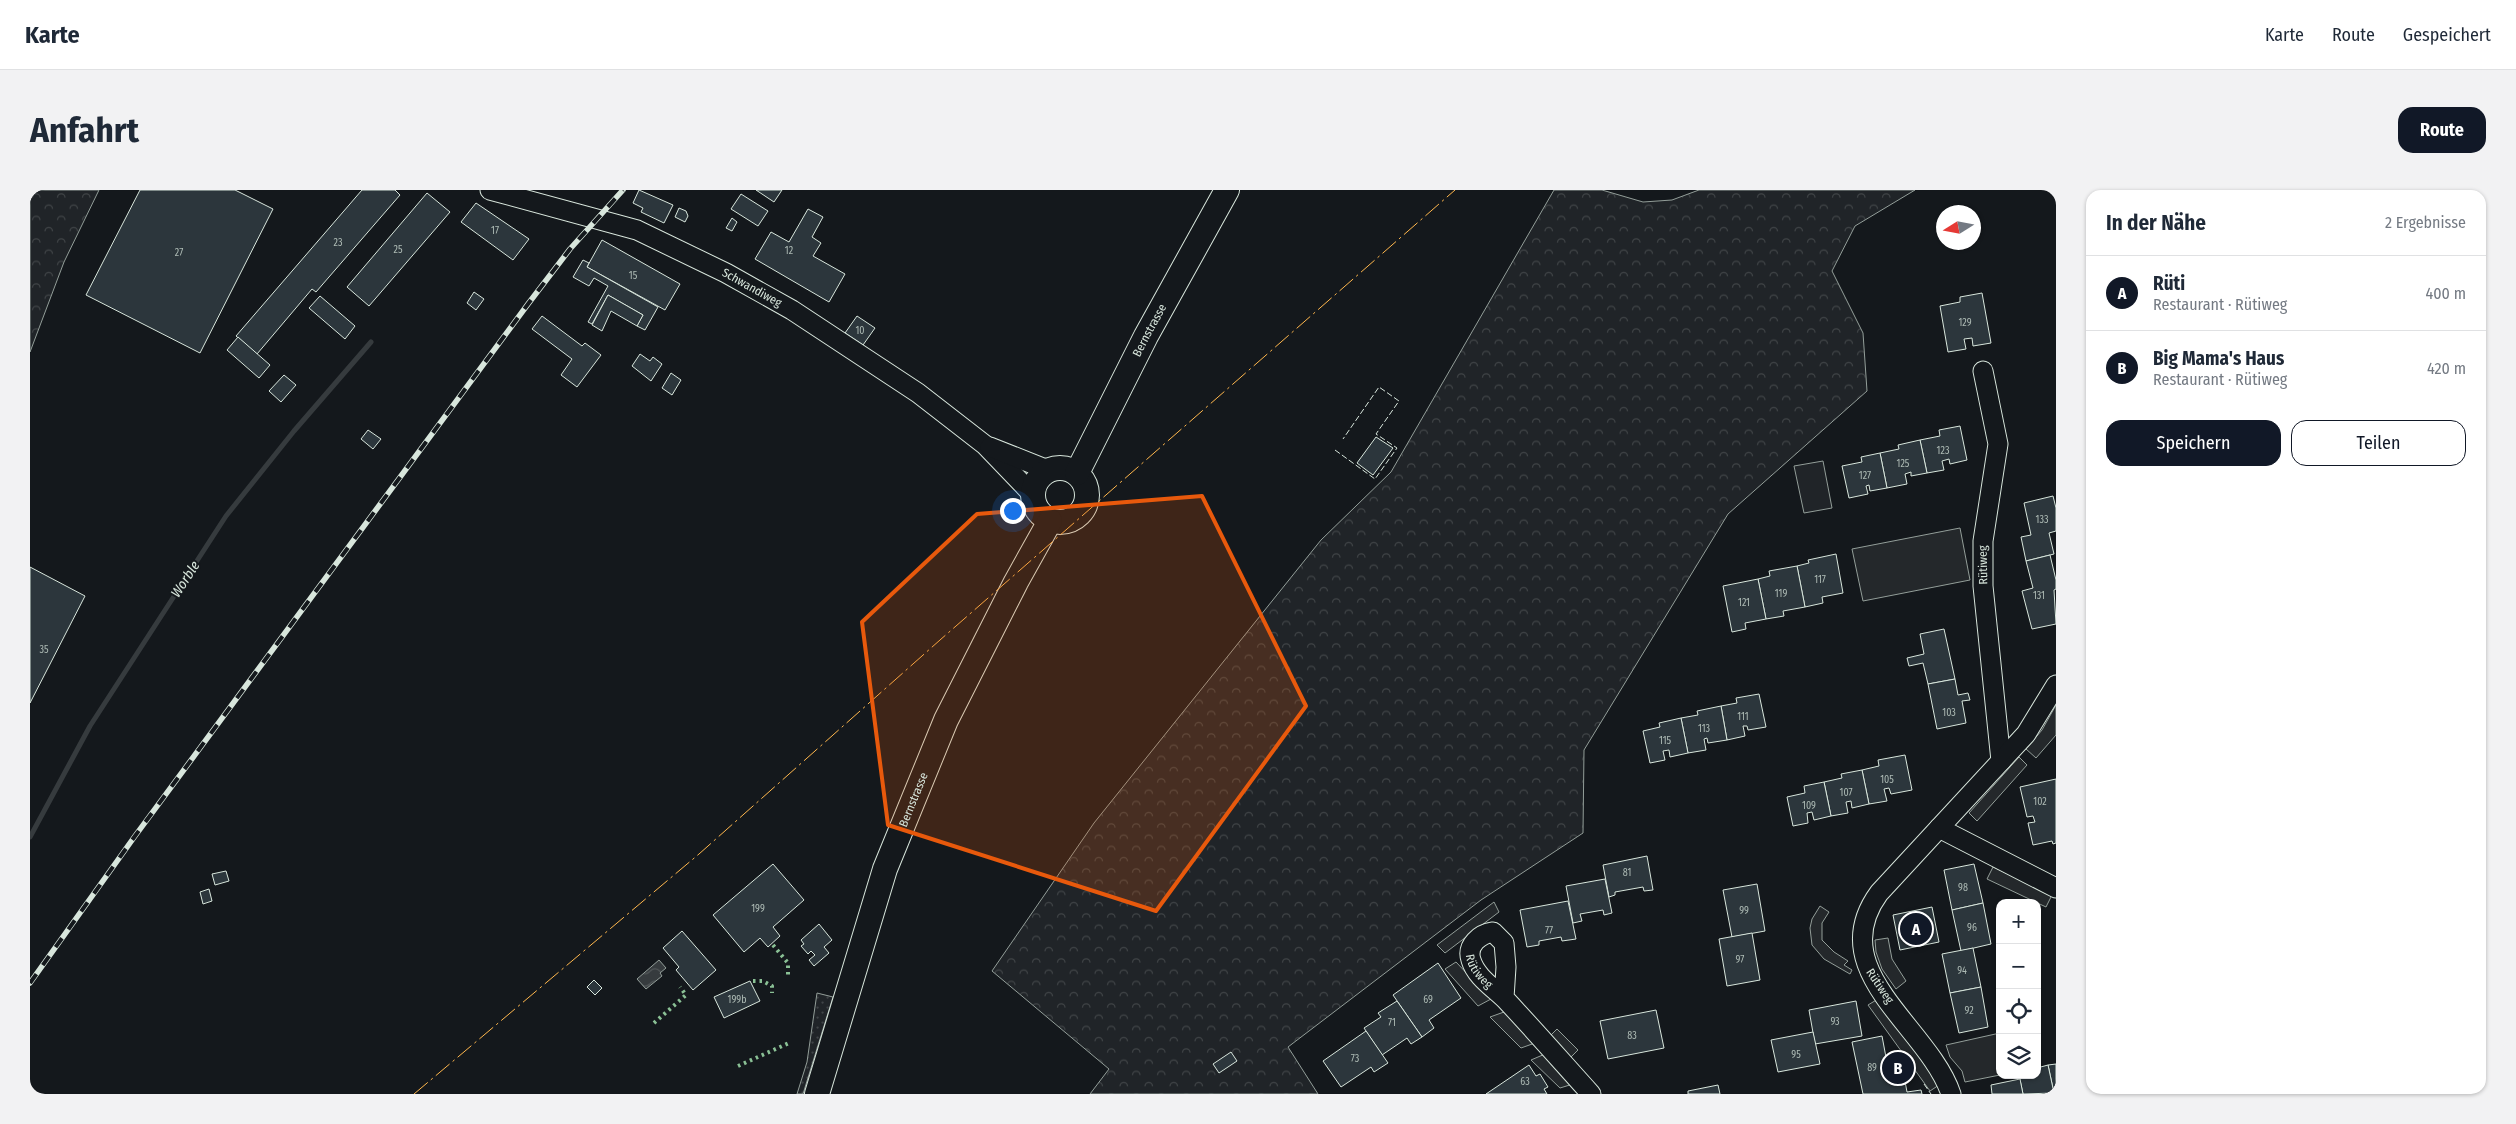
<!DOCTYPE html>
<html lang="de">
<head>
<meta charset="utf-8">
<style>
  :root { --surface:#fff; --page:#f2f2f3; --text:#1f2937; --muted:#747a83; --line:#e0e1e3; --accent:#111827 }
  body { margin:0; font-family:"Fira Sans Condensed",sans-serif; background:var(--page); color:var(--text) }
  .controls { position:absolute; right:15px; bottom:15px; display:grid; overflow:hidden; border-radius:10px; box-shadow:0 1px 4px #0004 }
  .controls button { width:45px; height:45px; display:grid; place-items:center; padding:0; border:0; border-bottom:1px solid var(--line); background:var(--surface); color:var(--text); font:25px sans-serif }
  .compass { position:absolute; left:1906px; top:15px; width:45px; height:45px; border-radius:50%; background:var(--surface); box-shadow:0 1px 4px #0004; rotate:259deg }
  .you { position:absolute; left:982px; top:320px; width:18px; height:18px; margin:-12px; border:4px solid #fff; border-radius:50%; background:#1a73e8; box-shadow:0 0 0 8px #1a73e833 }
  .badge { display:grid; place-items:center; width:32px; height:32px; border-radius:50%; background:var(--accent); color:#fff; font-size:16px; font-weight:700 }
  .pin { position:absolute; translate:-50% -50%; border:2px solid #fff; box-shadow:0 1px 5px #0006 }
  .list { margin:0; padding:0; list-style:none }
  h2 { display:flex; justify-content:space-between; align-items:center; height:65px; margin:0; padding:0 20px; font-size:21px }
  h2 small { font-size:16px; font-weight:400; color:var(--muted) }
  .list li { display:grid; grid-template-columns:32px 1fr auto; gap:15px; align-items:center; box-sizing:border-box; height:75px; padding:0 20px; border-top:1px solid var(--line) }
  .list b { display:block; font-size:19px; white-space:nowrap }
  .list p { margin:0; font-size:16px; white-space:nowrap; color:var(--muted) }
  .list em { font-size:16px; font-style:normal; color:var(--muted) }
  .actions { display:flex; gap:10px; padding:15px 20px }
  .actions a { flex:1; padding:11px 0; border:1px solid var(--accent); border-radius:15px; text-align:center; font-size:18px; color:var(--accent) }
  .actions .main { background:var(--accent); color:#fff }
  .icon { flex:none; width:28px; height:28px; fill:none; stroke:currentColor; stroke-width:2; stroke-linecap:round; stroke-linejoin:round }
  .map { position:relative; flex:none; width:2026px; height:904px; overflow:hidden; border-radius:15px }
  header { display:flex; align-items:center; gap:30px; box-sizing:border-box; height:70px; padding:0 25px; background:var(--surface); border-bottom:1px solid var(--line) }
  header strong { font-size:24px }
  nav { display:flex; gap:28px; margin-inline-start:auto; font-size:18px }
  .intro { display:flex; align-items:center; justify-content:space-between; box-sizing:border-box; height:120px; padding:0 30px }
  h1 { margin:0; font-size:35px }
  .button { padding:12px 22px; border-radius:15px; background:var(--accent); color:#fff; font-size:18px; font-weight:700 }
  main { display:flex; gap:30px; padding:0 30px }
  aside { flex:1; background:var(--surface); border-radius:15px; box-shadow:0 1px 4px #0004 }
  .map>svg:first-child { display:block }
  .grass { fill:url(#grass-dots); stroke:#939e99 }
  .forest { fill:url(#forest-crowns); stroke:#939e99 }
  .pitch { fill:#202428; stroke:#939e99 }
  .parking { fill:#24282b; stroke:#939e99 }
  .water { fill:url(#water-waves); stroke:#939e99 }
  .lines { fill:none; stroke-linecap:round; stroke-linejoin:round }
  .stream { stroke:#363b3e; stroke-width:5 }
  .building { fill:#2c363c; stroke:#d8e6dc }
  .minor-casing { stroke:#d8e6dc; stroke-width:21 }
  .major-casing { stroke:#d8e6dc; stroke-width:26 }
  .minor { stroke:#14181c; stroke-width:19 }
  .major { stroke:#14181c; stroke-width:24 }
  .rail-casing { stroke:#d8e6dc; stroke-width:5.5 }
  .rail { stroke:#14181c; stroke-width:4; stroke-dasharray:11; stroke-linecap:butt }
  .hedge { stroke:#8ac095; stroke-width:4; stroke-dasharray:2.5 4; stroke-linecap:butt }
  .fence { stroke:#d8e6dc; stroke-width:1; stroke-dasharray:6 2.5; stroke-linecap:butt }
  .power { stroke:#ffb74d; stroke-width:1; stroke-dasharray:18 4 2.5 4; stroke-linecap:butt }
  .marked { fill:#e8590c; fill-opacity:0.2; stroke:#e8590c; stroke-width:4; stroke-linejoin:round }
  .labels { text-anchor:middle; stroke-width:4; stroke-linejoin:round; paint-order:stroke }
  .number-label { font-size:10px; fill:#adbab4 }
  .street-label { font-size:12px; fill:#d8e6dc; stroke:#14181c }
  .water-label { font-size:14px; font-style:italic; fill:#d8e6dc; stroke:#14181c }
</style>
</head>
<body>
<header>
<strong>Karte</strong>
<nav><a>Karte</a><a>Route</a><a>Gespeichert</a></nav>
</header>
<div class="intro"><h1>Anfahrt</h1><a class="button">Route</a></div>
<main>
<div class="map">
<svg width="2026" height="904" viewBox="0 0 2026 904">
  <defs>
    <pattern id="grass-dots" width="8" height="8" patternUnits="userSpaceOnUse" patternTransform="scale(1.25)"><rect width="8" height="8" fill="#202428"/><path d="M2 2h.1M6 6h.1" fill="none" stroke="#404447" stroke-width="1.8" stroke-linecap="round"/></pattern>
    <pattern id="forest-crowns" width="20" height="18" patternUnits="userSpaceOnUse" patternTransform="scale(1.25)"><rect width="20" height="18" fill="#202428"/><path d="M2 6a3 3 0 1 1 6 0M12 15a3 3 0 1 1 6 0" fill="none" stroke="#404447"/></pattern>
    <pattern id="water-waves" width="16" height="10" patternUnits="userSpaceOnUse" patternTransform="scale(1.25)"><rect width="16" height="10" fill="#363b3e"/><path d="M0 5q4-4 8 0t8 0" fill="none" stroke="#525759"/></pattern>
  </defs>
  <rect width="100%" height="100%" fill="#14181c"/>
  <!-- grass -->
  <path class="grass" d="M 787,803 L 803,807 L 773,904 L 767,904 L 777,872 Z"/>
  <!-- forest -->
  <g class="forest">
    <path d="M 0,0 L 69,0 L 34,72 L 0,162 Z"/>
    <path d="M 1524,0 L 1572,0 L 1613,12 L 1642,10 L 1669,0 L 1885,0 L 1825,36 L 1802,81 L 1833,143 L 1837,201 L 1698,324 L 1554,560 L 1553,643 L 1451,710 L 1258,857 L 1288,904 L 1060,904 L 1079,879 L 962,781 L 1064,633 L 1291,350 L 1361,282 Z"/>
  </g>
  <!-- pitch -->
  <path class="pitch" d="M 1793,271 L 1802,318 L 1774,323 L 1764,276 Z"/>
  <!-- parking -->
  <g class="parking">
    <path d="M 1930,338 L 1940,390 L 1833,411 L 1822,359 Z"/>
    <path d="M 2026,515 L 2026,545 L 2006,568 L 1996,559 L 2012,540 Z"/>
    <path d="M 1989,567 L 1997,575 L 1947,631 L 1939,623 Z"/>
    <path d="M 1963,677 L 2022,705 L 2016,717 L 1957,689 Z"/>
    <path d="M 1464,712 L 1469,722 L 1415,763 L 1407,755 Z"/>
    <path d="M 1790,716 L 1799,722 L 1792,733 L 1792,750 L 1804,762 L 1818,771 L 1814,775 L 1822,780 L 1820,784 L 1794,769 L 1782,755 L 1780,738 L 1782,729 Z"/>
    <path d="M 1858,748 L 1862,769 L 1876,791 L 1866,799 L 1852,779 L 1846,762 L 1845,750 Z"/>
    <path d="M 1426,772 L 1461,809 L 1448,816 L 1415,779 Z"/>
    <path d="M 1848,809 L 1909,895 L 1900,901 L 1838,815 Z"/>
    <path d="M 1474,822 L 1505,853 L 1491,858 L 1460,827 Z"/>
    <path d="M 1527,839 L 1548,860 L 1539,869 L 1518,848 Z"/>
    <path d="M 1970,843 L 1970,885 L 1935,892 L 1932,881 L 1920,867 L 1916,855 Z"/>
    <path d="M 1515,864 L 1543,894 L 1530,898 L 1501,870 Z"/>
  </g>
  <!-- water -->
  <path class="water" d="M 629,770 L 636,778 L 630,783 L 632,786 L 616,799 L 607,789 Z"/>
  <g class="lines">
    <!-- stream -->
    <path class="stream" d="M 0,647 L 60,536 L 196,326 L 264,241 L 341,152"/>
  </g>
  <!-- building -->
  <g class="building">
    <path d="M 110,0 L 205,0 L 243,19 L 170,163 L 56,105 Z"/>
    <path d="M 332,0 L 365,0 L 370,5 L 286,102 L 282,99 L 227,164 L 206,146 Z"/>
    <path d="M 609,0 L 643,15 L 634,33 L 611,22 L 613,18 L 603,13 Z"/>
    <path d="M 726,0 L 752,0 L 744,12 Z"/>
    <path d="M 397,3 L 420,22 L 339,116 L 317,97 Z"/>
    <path d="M 711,4 L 738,21 L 728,36 L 701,19 Z"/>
    <path d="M 446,13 L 499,49 L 483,70 L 431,32 Z"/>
    <path d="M 649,18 L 656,21 L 658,26 L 655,32 L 645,27 Z"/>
    <path d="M 778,19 L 793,27 L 782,47 L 791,53 L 783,66 L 815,84 L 799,112 L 725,69 L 741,42 L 759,52 Z"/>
    <path d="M 702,28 L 707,32 L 702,41 L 696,38 Z"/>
    <path d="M 572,50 L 650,94 L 635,120 L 557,77 Z"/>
    <path d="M 553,70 L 559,73 L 557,77 L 628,117 L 615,140 L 607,136 L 613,125 L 578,105 L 562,134 L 558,132 L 578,96 L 564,88 L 559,96 L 543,87 Z"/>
    <path d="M 444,102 L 454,109 L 446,120 L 437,113 Z"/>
    <path d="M 1952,103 L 1961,153 L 1943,156 L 1942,148 L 1934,149 L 1936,159 L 1918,162 L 1910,116 L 1930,112 L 1930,107 Z"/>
    <path d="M 578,105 L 613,125 L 607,136 L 581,121 L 572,141 L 562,135 Z"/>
    <path d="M 290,106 L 325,136 L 315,149 L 279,118 Z"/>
    <path d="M 512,126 L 552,156 L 555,153 L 571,165 L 547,197 L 531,185 L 542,169 L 502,139 Z"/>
    <path d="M 827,126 L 845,138 L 833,155 L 815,143 Z"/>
    <path d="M 208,147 L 240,175 L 229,188 L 197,160 Z"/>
    <path d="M 610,164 L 620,171 L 623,167 L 632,174 L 621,191 L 602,176 Z"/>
    <path d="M 641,183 L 651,190 L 642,205 L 632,198 Z"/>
    <path d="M 254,185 L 266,195 L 251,212 L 239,201 Z"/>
    <path d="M 1930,236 L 1937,270 L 1920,274 L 1919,269 L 1912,271 L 1914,280 L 1897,283 L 1890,250 L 1910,246 L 1909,240 Z"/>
    <path d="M 338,240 L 351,249 L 343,259 L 331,249 Z"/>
    <path d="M 1346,247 L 1363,258 L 1343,285 L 1327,273 Z"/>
    <path d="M 1890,250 L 1897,283 L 1881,286 L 1881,282 L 1875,284 L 1877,294 L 1857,298 L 1850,263 L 1869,259 L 1868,255 Z"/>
    <path d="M 1850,263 L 1857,298 L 1840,301 L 1839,295 L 1836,296 L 1838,304 L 1819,308 L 1812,276 L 1832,272 L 1831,267 Z"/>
    <path d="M 2023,306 L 2026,318 L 2026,341 L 2019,343 L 2024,364 L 1996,371 L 1991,347 L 2001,345 L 1994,313 Z"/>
    <path d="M 1806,364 L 1813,403 L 1792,407 L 1793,413 L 1775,417 L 1767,376 L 1779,373 L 1778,370 Z"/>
    <path d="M 2020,365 L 2026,390 L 2026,399 L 2024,400 L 2026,434 L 2002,439 L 1992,401 L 2003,398 L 1996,371 Z"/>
    <path d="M 1767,376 L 1775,417 L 1753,421 L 1754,426 L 1736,429 L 1728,389 L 1740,386 L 1739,381 Z"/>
    <path d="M 0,377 L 55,406 L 0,513 Z"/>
    <path d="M 1728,389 L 1736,429 L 1715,433 L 1716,439 L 1702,442 L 1693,396 Z"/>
    <path d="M 1914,439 L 1925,489 L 1898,494 L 1893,473 L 1879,476 L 1877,468 L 1894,464 L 1890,444 Z"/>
    <path d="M 1925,489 L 1928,505 L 1938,503 L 1940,510 L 1932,511 L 1936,533 L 1907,539 L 1898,494 Z"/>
    <path d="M 1729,504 L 1736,537 L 1718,540 L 1717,536 L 1713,536 L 1715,546 L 1697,550 L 1691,516 L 1707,513 L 1706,508 Z"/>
    <path d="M 1691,516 L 1697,550 L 1678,553 L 1677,548 L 1674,549 L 1676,560 L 1658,563 L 1651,528 L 1668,525 L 1667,521 Z"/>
    <path d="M 1651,528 L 1658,563 L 1640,567 L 1639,560 L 1633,561 L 1635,570 L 1620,573 L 1613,541 L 1630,537 L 1629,533 Z"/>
    <path d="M 1875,565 L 1882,600 L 1861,604 L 1859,598 L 1854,599 L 1857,611 L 1839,614 L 1832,580 L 1849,576 L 1848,570 Z"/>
    <path d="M 1832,580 L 1839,614 L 1822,618 L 1821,611 L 1816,612 L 1818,623 L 1801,626 L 1794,592 L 1812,588 L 1811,584 Z"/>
    <path d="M 2026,589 L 2026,653 L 2023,654 L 2022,651 L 2003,655 L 1998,633 L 2005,632 L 2003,626 L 1997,627 L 1990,597 Z"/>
    <path d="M 1794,592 L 1801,626 L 1784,630 L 1782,622 L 1777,623 L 1778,633 L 1763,636 L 1757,607 L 1775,603 L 1774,596 Z"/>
    <path d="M 1617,666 L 1623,700 L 1614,701 L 1613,697 L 1585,702 L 1585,705 L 1579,707 L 1573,675 Z"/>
    <path d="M 743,674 L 774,710 L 743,737 L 750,746 L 738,757 L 730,748 L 714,762 L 683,725 Z"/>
    <path d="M 1944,674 L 1953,713 L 1922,720 L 1914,680 Z"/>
    <path d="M 196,681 L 199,691 L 185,695 L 182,684 Z"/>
    <path d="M 1575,689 L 1582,723 L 1574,725 L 1573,720 L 1550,724 L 1552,731 L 1543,733 L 1536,696 Z"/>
    <path d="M 1727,694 L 1735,741 L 1702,747 L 1693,700 Z"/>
    <path d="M 179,699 L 182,711 L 173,714 L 170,702 Z"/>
    <path d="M 1538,711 L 1546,749 L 1532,751 L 1531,747 L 1509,751 L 1509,755 L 1497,757 L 1490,720 Z"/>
    <path d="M 1953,713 L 1961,754 L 1931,761 L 1922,720 Z"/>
    <path d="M 1902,717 L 1909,752 L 1870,760 L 1863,725 Z"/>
    <path d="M 789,734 L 802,750 L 794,757 L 799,763 L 784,776 L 779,770 L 785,765 L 781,761 L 778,764 L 771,756 L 774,754 L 771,750 Z"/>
    <path d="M 652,741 L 686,780 L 663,800 L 646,780 L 649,777 L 633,758 Z"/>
    <path d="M 1722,743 L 1730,790 L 1697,796 L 1689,749 Z"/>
    <path d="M 1943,758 L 1951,797 L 1920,803 L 1912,764 Z"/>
    <path d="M 1408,773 L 1431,808 L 1399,830 L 1404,838 L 1392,847 L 1363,805 Z"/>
    <path d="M 564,790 L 572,798 L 565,805 L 557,797 Z"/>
    <path d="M 720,791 L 730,811 L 694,828 L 684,807 Z"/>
    <path d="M 1951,797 L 1958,837 L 1929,843 L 1920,803 Z"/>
    <path d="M 1367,811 L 1392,847 L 1381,854 L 1377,848 L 1352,865 L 1334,838 L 1351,827 L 1348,823 Z"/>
    <path d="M 1826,811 L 1832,846 L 1785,854 L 1779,820 Z"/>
    <path d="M 1626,820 L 1634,858 L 1578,869 L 1570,831 Z"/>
    <path d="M 1336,841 L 1358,873 L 1344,882 L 1341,877 L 1311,897 L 1293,871 Z"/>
    <path d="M 1783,842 L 1790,874 L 1748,882 L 1741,850 Z"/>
    <path d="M 1852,846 L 1858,878 L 1872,875 L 1877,902 L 1891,900 L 1892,904 L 1833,904 L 1822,852 Z"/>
    <path d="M 1201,862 L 1207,871 L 1189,883 L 1183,874 Z"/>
    <path d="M 2026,874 L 2026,903 L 2024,903 L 2018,875 Z"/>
    <path d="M 1499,875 L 1506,886 L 1510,884 L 1518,897 L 1514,899 L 1517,904 L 1456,904 Z"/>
    <path d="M 2018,875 L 2024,903 L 1993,904 L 1989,885 L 2007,885 L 2007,878 Z"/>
    <path d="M 1990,889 L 1993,904 L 1962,904 L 1961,895 Z"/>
    <path d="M 1688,895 L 1690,904 L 1658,904 L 1658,901 Z"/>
  </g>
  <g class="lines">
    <defs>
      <g id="minor">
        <path id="s1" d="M 460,0 L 607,40 L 696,83 L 762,120 L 888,203 L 955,255 L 1003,305"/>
        <path d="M 1953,181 L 1968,254 L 1953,351 L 1953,396 L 1971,571"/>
        <path d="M 960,257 L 1018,280"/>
        <path d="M 1909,638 L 2026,698"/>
        <path id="s2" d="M 1474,808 L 1476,777 L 1474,753 L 1463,742 C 1450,744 1436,755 1441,770 C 1446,787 1464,798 1476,810 C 1505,841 1533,873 1561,904"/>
        <path d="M 1921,904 C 1898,836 1792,781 1849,703 L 1996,544 L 2026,495"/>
      </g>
      <g id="major">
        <circle cx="1030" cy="305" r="27"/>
        <path id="s3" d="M 1047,283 L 1116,146 L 1197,0"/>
        <path id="s4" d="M 787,904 L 855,679 L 916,530 L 986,392 L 1020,331"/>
      </g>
    </defs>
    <!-- minor casing -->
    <use href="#minor" class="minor-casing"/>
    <!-- major casing -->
    <use href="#major" class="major-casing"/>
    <!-- minor -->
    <use href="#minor" class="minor"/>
    <!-- major -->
    <use href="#major" class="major"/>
    <defs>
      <path id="rail" d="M 0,793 L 105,646 L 498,114 L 540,59 L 593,0"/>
    </defs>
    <!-- rail casing -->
    <use href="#rail" class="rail-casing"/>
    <!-- rail -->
    <use href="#rail" class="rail"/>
    <!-- hedge -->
    <g class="hedge">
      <path d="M 743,755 L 758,773 L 758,785"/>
      <path d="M 723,791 L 733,791 L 742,796 L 742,803"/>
      <path d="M 624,833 L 656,805 L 650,797"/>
      <path d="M 708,876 L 759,853"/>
    </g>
    <!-- fence -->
    <g class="fence">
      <path d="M 1305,260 L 1345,289 L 1367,258 L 1346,244 L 1369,211 L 1349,197 L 1313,249"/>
      <path d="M 1894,894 L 1901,904"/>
    </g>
    <!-- power -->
    <path class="power" d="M 384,904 L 669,664 L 910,450 L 1425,0"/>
  </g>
  <!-- marked area -->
  <path class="marked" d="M 1172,306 L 1276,516 L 1126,721 L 858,635 L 832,432 L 947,324 Z"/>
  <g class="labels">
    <!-- number labels -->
    <g class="number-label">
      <text x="465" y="44">17</text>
      <text x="308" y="56">23</text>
      <text x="368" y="63">25</text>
      <text x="759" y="64">12</text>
      <text x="149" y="66">27</text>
      <text x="603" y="89">15</text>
      <text x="1935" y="136">129</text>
      <text x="830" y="144">10</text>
      <text x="1913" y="264">123</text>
      <text x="1873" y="277">125</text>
      <text x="1835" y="289">127</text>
      <text x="2012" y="333">133</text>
      <text x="1790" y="393">117</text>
      <text x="1751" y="407">119</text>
      <text x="2009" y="409">131</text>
      <text x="1714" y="416">121</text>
      <text x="14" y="463">35</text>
      <text x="1919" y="526">103</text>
      <text x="1713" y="530">111</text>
      <text x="1674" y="542">113</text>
      <text x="1635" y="554">115</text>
      <text x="1857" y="593">105</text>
      <text x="1816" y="606">107</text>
      <text x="2010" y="615">102</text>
      <text x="1779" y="619">109</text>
      <text x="1597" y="686">81</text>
      <text x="1933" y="701">98</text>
      <text x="728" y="722">199</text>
      <text x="1714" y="724">99</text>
      <text x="1942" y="741">96</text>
      <text x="1519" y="744">77</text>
      <text x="1710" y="773">97</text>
      <text x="1932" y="784">94</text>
      <text x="707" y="813">199b</text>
      <text x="1398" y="813">69</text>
      <text x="1939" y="824">92</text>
      <text x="1805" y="835">93</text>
      <text x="1362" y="836">71</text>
      <text x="1602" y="849">83</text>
      <text x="1766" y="868">95</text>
      <text x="1325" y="872">73</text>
      <text x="1842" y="881">89</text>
      <text x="1495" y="895">63</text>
    </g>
    <!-- street labels -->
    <g class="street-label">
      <text dy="4" stroke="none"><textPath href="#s1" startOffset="281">Schwandiweg</textPath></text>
      <text dy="4" stroke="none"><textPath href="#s3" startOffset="160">Bernstrasse</textPath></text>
      <text transform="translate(1953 375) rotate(-91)" y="4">Rütiweg</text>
      <text dy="4" stroke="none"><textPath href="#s4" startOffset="310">Bernstrasse</textPath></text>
      <text dy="4" stroke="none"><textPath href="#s2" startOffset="125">Rütiweg</textPath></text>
      <text transform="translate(1850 796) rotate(56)" y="4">Rütiweg</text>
    </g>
    <!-- water labels -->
    <g class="water-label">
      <text transform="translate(155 389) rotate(-57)" y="5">Worble</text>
    </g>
  </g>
</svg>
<div class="controls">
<button>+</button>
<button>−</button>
<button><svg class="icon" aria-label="locate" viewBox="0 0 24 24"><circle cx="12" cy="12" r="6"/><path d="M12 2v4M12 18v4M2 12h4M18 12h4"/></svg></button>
<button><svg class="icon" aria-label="layers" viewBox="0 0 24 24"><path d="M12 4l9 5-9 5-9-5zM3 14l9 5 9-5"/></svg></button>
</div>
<svg class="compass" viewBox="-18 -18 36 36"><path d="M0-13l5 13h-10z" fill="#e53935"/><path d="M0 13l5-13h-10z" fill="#747a83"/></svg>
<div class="you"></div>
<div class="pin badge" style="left:1886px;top:739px">A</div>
<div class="pin badge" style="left:1868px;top:878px">B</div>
</div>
<aside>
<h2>In der Nähe<small>2 Ergebnisse</small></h2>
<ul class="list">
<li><span class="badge">A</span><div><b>Rüti</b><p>Restaurant · Rütiweg</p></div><em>400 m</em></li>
<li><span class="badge">B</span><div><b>Big Mama's Haus</b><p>Restaurant · Rütiweg</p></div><em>420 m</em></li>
</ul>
<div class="actions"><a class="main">Speichern</a><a>Teilen</a></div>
</aside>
</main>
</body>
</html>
